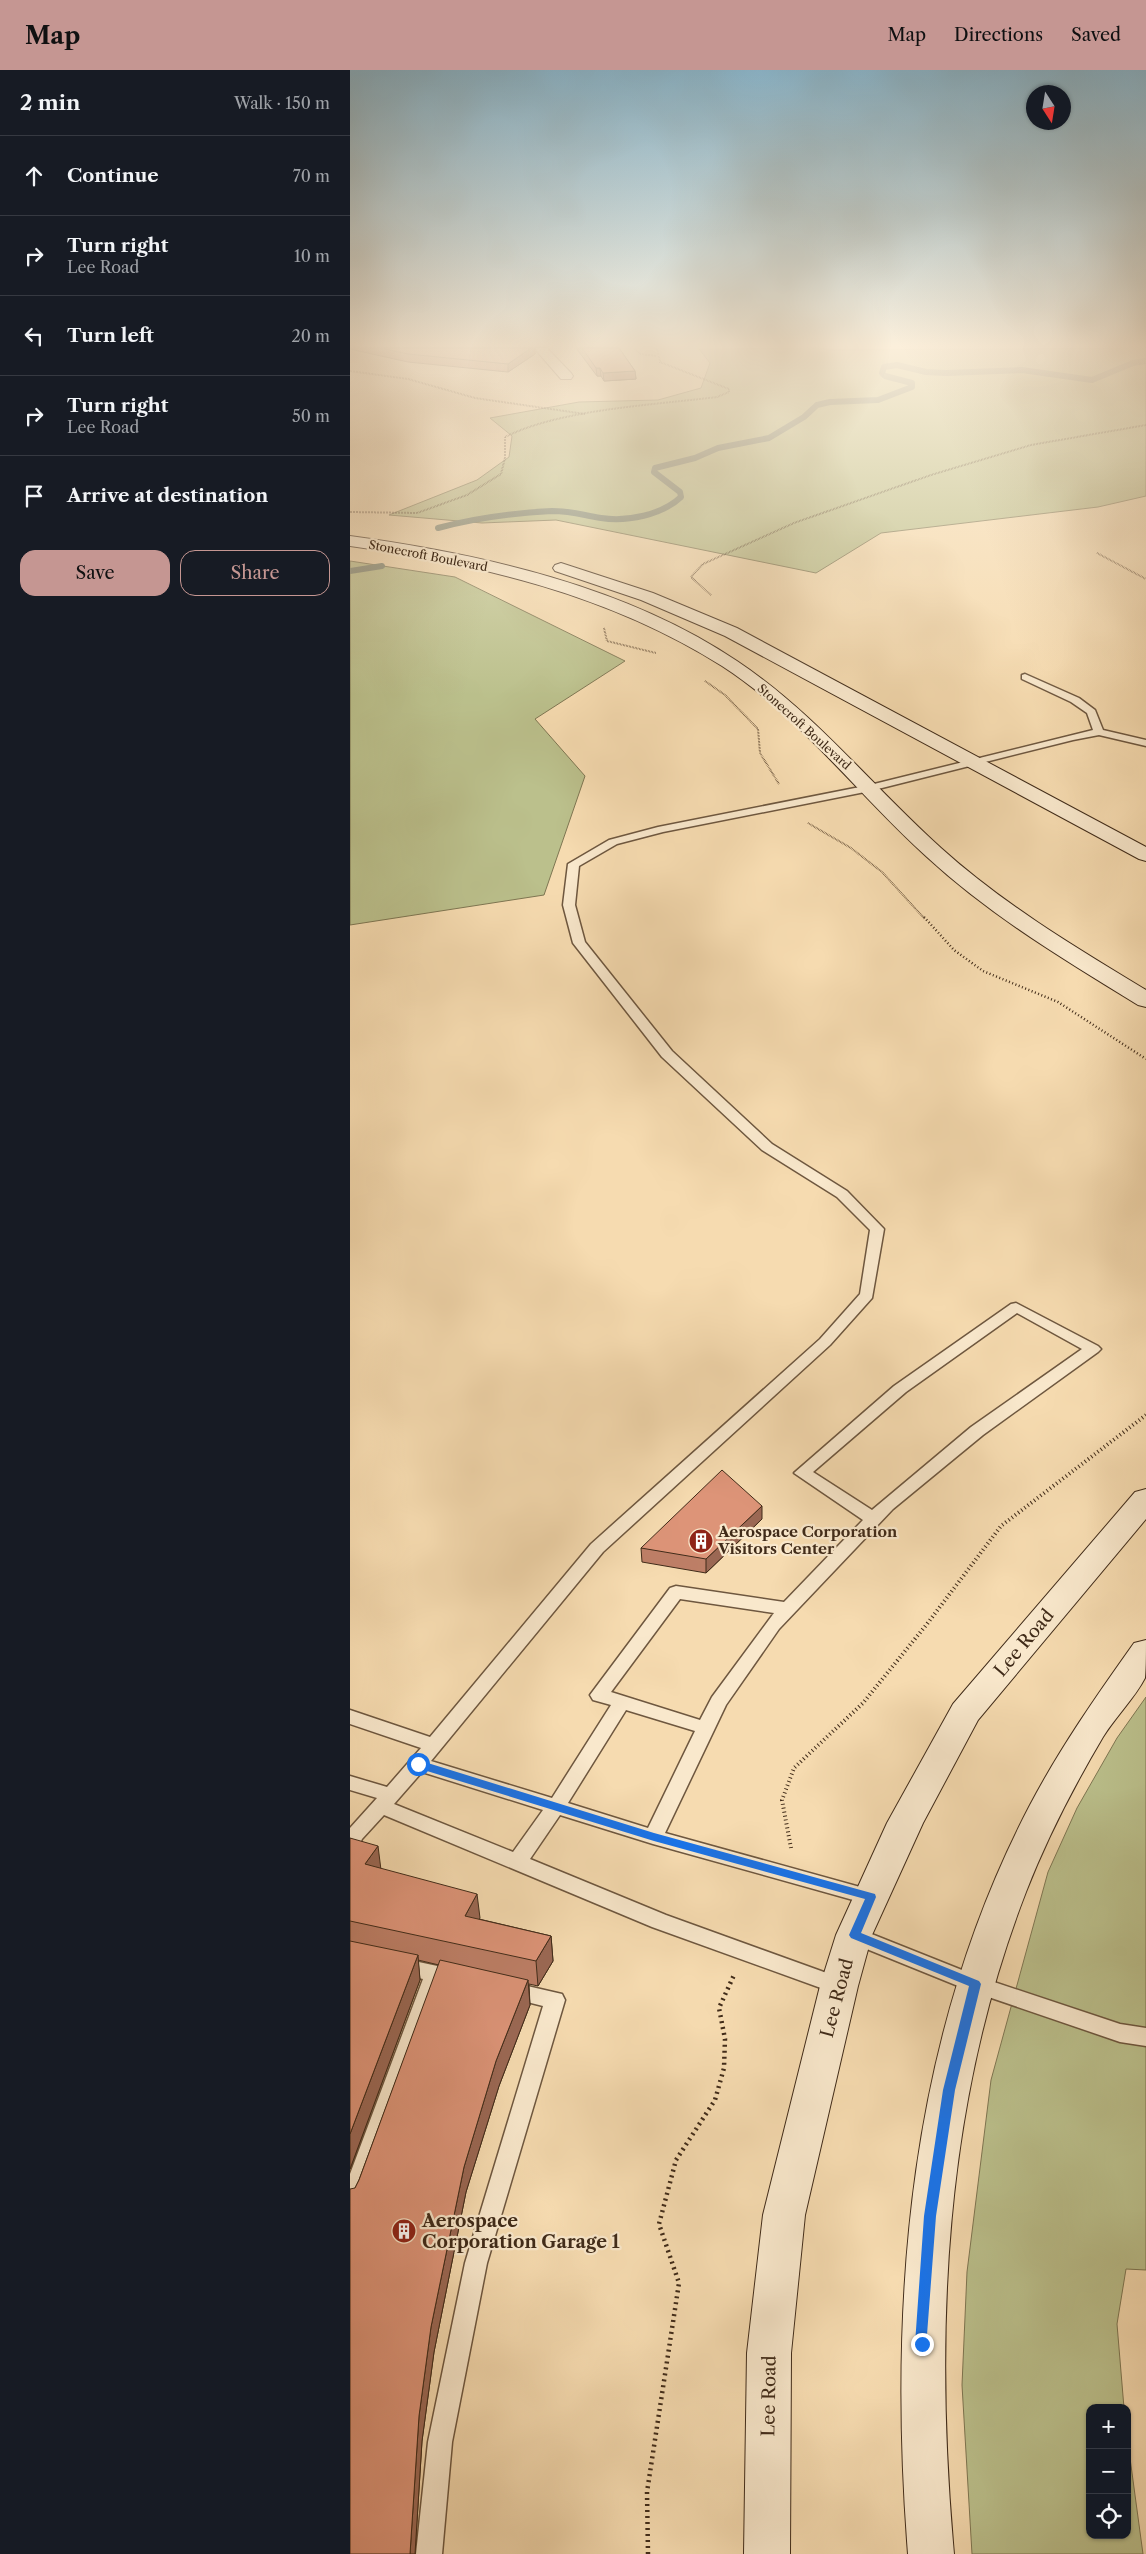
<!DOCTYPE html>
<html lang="en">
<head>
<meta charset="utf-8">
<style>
  :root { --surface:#171b24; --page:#20242c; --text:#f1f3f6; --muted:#9ea1a6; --line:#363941; --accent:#c59692 }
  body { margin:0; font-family:"Libre Caslon Text",serif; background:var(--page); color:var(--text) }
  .controls { position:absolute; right:15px; bottom:15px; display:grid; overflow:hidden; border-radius:10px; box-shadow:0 1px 4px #0004 }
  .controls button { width:45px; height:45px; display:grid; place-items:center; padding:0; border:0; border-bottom:1px solid var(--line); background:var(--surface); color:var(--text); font:25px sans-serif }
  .compass { position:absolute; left:676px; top:15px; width:45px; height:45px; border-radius:50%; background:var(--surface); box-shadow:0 1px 4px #0004; rotate:168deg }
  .stop { position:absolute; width:15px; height:15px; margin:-11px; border:4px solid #1a73e8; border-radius:50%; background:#fff }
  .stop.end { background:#1a73e8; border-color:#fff; box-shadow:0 1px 5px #0008 }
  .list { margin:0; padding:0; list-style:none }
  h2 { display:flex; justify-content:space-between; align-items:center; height:65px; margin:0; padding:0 20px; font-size:21px }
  h2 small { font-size:16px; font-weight:400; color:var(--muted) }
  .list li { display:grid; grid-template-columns:32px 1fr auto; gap:15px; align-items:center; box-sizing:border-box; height:80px; padding:0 20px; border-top:1px solid var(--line) }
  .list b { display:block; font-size:19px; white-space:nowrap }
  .list p { margin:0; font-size:16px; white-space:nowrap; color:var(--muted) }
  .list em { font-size:16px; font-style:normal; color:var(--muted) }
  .actions { display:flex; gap:10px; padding:15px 20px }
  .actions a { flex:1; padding:11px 0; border:1px solid var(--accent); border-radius:15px; text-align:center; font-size:18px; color:var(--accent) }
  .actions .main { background:var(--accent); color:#111 }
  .icon { flex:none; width:28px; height:28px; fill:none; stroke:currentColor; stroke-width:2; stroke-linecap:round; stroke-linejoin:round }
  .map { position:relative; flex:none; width:796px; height:2484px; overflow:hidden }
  header { display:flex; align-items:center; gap:30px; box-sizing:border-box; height:70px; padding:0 25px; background:var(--accent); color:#111 }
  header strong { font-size:24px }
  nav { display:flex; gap:28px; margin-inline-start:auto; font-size:18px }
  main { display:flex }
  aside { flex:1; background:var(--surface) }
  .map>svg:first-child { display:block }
  .green { fill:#bbc08c; stroke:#7e7652 }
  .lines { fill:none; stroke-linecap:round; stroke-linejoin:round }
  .stream { stroke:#78816f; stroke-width:6 }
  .lane-casing { stroke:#6e573f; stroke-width:3 }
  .street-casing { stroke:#6e573f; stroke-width:2 }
  .secondary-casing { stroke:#402b19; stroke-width:2 }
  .path-far3 { stroke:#402b19; stroke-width:2; stroke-dasharray:0.5 1; stroke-linecap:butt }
  .path-far2 { stroke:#402b19; stroke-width:2.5; stroke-dasharray:1 2.5; stroke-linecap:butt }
  .path-far1 { stroke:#402b19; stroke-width:4; stroke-dasharray:1 3; stroke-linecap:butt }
  .path { stroke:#402b19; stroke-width:4.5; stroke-dasharray:2 4; stroke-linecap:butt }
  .lane { fill:#f9e8cc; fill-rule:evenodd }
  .street { fill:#f9e8cc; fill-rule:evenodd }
  .secondary { fill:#f9e8cc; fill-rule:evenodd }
  .wall { fill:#be7f67; stroke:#402b19 }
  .shaded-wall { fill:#9b6854; stroke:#402b19 }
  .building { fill:#dd9478; stroke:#402b19 }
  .route { fill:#1a73e8 }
  .labels { text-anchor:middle; stroke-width:4.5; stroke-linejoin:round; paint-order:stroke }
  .far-street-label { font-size:12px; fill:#402b19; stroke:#f9e8cc }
  .poi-label { font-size:15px; font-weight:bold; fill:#402b19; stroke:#f9e8cc; text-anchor:start }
  .near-street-label { font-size:18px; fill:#402b19; stroke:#f9e8cc }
  .near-poi-label { font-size:18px; font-weight:bold; fill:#402b19; stroke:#f9e8cc; text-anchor:start }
</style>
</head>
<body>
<header>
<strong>Map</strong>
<nav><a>Map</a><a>Directions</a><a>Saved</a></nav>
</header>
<main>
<aside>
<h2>2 min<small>Walk · 150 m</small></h2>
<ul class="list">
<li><svg class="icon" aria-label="ahead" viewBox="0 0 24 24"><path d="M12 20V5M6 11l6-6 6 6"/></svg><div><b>Continue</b></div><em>70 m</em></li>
<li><svg class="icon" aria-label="right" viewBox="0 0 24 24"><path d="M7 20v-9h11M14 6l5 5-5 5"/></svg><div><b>Turn right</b><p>Lee Road</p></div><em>10 m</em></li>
<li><svg class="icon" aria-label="left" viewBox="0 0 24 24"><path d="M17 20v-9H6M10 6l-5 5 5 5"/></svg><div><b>Turn left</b></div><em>20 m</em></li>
<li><svg class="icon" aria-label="right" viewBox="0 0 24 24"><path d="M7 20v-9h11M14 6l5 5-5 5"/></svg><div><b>Turn right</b><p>Lee Road</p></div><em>50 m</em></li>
<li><svg class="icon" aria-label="arrive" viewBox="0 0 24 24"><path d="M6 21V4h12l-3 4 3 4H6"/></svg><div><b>Arrive at destination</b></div></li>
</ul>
<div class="actions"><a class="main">Save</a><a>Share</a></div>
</aside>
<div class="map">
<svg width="796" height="2484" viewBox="0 0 796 2484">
  <rect width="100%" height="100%" fill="#f6dbb0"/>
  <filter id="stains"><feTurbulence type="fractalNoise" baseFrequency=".004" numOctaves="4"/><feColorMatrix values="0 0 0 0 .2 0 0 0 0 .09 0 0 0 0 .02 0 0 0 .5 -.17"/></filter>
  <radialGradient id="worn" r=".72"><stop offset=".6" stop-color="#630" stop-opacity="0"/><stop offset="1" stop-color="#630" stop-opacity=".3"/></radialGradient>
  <!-- green -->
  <g class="green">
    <path d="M 472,278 L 479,280 L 796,278 L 796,426 L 748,437 L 531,463 L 466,503 L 206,450 L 132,453 L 39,445 L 127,410 L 159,387 L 162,366 L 140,348 L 229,332 L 308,330 L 351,318 L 360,293 L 349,279 Z"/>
    <path d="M 0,491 L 105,507 L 275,591 L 185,649 L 235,706 L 194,825 L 0,855 Z"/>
    <path d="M 796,1627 L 796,2200 L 776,2199 L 767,2254 L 774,2338 L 740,2338 L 740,2465 L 777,2465 L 777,2366 L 793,2484 L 622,2484 L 612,2315 L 617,2202 L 641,2010 L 698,1802 L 727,1738 L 767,1668 Z"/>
  </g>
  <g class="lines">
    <!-- stream -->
    <g class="stream">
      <path d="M 88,458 C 125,448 163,443 202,441 C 223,441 232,445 251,448 C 277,452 312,445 331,427 L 330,422 L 304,402 L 305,398 L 345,388 L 368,378 L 419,368 L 454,347 L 467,335 L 480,332 L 528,330 L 562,317 L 562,313 L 535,306 L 532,303 L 534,297 L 547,295 L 576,302 L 596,303 L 672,300 L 742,310 L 783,293 L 796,291"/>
      <path d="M 0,501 L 32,496"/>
    </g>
    <defs>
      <g id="lane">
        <path d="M 675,604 L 729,628 L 745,640 L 753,660 L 796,670 L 796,676 L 749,665 L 723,670 L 520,721 L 313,762 L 267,774 L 229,796 L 225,835 L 235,872 L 322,981 L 422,1074 L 497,1121 L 534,1159 L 522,1228 L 480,1275 L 253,1482 L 81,1691 L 202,1728 L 261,1635 L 243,1630 L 240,1625 L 320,1518 L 326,1516 L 434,1532 L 513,1450 L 444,1403 L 544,1316 L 661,1234 L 666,1233 L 748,1276 L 751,1279 L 748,1282 L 633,1365 L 543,1439 L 429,1559 L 376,1635 L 315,1763 L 528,1822 L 531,1827 L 528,1832 L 521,1835 L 303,1774 L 210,1745 L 180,1789 L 316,1845 L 496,1910 L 499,1916 L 496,1922 L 489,1924 L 482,1922 L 302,1857 L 34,1745 L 12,1769 L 7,1780 L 0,1782 L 0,1758 L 27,1728 L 0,1720 L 0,1706 L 37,1717 L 71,1678 L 0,1654 L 0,1640 L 80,1667 L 241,1474 L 470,1269 L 510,1224 L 520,1160 L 487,1127 L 412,1080 L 312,987 L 223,873 L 213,835 L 218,794 L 259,770 L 308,757 L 520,715 L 743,660 L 737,643 L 721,632 L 672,609 L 672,605 ZM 667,1243 L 732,1279 L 621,1357 L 522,1440 L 463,1402 L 556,1322 ZM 330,1529 L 424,1543 L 362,1627 L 350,1650 L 261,1622 ZM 276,1640 L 345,1661 L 298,1758 L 218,1733 ZM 72,1702 L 193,1740 L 163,1782 L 44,1734 Z"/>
        <path d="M 504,1857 L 632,1908 L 770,1954 L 796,1958 L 796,1976 L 770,1972 L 618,1920 L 497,1871 L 494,1865 L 497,1859 Z"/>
        <path d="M 50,1888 L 106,1900 L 113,1902 L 116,1908 L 113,1914 L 106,1916 L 92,1913 L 11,2134 L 8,2141 L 0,2144 L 0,2104 L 73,1909 L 43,1902 L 40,1896 L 43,1890 Z"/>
        <path d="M 160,1912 L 212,1924 L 215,1930 L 137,2193 L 102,2372 L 92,2484 L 66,2484 L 78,2372 L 115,2193 L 193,1936 L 153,1926 L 150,1920 L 153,1914 Z"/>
      </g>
      <path id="street" d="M 184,278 L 197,278 L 221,303 L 223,306 L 221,309 L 211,309 Z"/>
      <g id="secondary">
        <path d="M 0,466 C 131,484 276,516 387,591 C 465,643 522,716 591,778 C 653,834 725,877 796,920 L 796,937 L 788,935 C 715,890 641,846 577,787 C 508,725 451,647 372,596 C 260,525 130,494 0,476 Z"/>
        <path d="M 211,493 L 303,523 L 387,558 L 796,777 L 796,791 L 789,789 L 375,566 L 291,530 L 205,501 L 203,498 L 205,495 Z"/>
        <path d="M 796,1419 L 796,1449 L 628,1650 L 573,1753 L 522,1865 L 508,1916 L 455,2145 L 441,2283 L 440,2484 L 394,2484 L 397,2283 L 413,2145 L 470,1916 L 486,1865 L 537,1753 L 603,1634 L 785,1422 Z"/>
        <path d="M 796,1570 C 796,1580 796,1598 795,1608 C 784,1629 766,1646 753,1667 C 724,1716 697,1768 676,1822 C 594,2033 584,2260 604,2484 L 558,2484 C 538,2229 559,1966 680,1735 C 710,1678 747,1625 784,1573 Z"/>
      </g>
    </defs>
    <!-- lane casing -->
    <use href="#lane" class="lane-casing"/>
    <!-- street casing -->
    <use href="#street" class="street-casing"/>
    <!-- secondary casing -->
    <use href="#secondary" class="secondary-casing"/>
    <!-- path-far3 -->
    <g class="path-far3">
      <path d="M 284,278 L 290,284 L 307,286"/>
      <path d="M 0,301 L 58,309 L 125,328 L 235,344"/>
      <path d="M 0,442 L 67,443 L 117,425 L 151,404 L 155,388 L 155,367 C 211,339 304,335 367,327 L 379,322 L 379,319 L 310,292 L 307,278"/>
      <path d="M 747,483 L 796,509"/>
      <path d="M 361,525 L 341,507 L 353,494 L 444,453 L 581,405 L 681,375 L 796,355"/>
      <path d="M 254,558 L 257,571 L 306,583"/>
      <path d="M 355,611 L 375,625 L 408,659 L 410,683 L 429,714"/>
      <path d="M 458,753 L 501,778 L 532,802 L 575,849"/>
    </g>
    <!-- path-far2 -->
    <path class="path-far2" d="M 574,847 L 604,880 L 633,901 L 708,932 L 796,989"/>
    <!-- path-far1 -->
    <path class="path-far1" d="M 441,1778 L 432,1730 L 444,1698 L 513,1633 L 577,1554 L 651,1456 L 796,1345"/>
    <!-- path -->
    <path class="path" d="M 298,2484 L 297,2422 L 329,2213 L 309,2154 L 326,2090 L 365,2030 L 374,1998 L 375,1969 L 369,1938 L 384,1905"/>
    <!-- lane -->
    <use href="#lane" class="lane"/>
    <!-- street -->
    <use href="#street" class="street"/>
    <!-- secondary -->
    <use href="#secondary" class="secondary"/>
  </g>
  <!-- wall -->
  <g class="wall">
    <path d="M 0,278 L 185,278 L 185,284 L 158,302 L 58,292 L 0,279 Z"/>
    <path d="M 226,278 L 269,278 L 285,301 L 286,309 L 254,311 L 251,306 L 247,306 Z"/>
    <path d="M 412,1449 L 356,1503 L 292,1492 L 291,1478 Z"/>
    <path d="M 0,1768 L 30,1798 L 129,1849 L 201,1866 L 203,1891 L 188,1916 L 179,1914 L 180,1935 L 149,2016 L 116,2122 L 84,2282 L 72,2371 L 65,2484 L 0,2484 L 5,2118 L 9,2110 L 89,1895 L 68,1890 L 70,1910 L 0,2099 Z"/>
  </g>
  <!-- shaded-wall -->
  <g class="shaded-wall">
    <path d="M 181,278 L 185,278 L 185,284 L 158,302 L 158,294 Z"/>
    <path d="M 246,298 L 250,298 L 251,306 L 247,306 Z"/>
    <path d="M 285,301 L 286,309 L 254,311 L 253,303 Z"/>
    <path d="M 412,1436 L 412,1449 L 356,1503 L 356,1489 Z"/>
    <path d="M 28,1776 L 31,1800 L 15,1794 Z"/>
    <path d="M 127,1824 L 130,1848 L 117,1870 L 115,1846 Z"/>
    <path d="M 201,1866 L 203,1891 L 188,1916 L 186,1891 Z"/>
    <path d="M 68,1885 L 70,1910 L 0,2099 L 0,2064 Z"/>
    <path d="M 178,1910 L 180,1935 L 149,2016 L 116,2122 L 84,2282 L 72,2371 L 65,2484 L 60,2484 L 69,2346 L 81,2257 L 114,2097 L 146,1991 Z"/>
  </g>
  <!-- building -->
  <g class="building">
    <path d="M 31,278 L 181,278 L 158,294 L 58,284 Z"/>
    <path d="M 232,278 L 269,278 L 285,301 L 253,303 L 250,298 L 246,298 Z"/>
    <path d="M 372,1400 L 412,1436 L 356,1489 L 291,1478 Z"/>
    <path d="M 0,1768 L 28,1776 L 15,1794 L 127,1824 L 115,1846 L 201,1866 L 186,1891 L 0,1851 Z"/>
    <path d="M 0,1871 L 68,1885 L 0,2064 Z"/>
    <path d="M 90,1890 L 178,1910 L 146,1991 L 114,2097 L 81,2257 L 69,2346 L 60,2484 L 0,2484 L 0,2119 L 5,2118 L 9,2110 Z"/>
  </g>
  <!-- sky -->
  <linearGradient id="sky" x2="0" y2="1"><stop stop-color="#8ab7ce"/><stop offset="0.44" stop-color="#fbefdb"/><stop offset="1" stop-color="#fbefdb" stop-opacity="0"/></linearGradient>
  <rect width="796" height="626" fill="url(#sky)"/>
  <!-- route -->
  <path class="route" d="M 68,1690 L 304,1763 L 525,1824 L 526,1827 L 511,1863 L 629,1911 L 631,1914 L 605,2020 L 586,2146 L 576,2278 L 567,2278 L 565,2274 L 574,2146 L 593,2020 L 619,1916 L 501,1868 L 499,1865 L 515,1829 L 304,1771 L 64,1697 L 63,1694 Z"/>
  <!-- icons -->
  <defs>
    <symbol id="building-disc" viewBox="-11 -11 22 22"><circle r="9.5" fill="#8f2418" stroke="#f9e8cc"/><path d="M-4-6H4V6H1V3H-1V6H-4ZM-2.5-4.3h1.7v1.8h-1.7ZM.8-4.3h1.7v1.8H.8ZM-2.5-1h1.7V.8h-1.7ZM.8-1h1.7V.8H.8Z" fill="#fff"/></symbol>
  </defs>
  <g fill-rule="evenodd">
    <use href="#building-disc" x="337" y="1457" width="28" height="28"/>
    <use href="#building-disc" x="40" y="2147" width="28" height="28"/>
  </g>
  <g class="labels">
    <!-- far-street labels -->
    <g class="far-street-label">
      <text transform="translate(78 486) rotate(11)" y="4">Stonecroft Boulevard</text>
      <text transform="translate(454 657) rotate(42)" y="4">Stonecroft Boulevard</text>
    </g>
    <!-- poi labels -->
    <g class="poi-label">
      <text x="368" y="1467">Aerospace Corporation<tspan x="368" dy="17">Visitors Center</tspan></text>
    </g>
    <!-- near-street labels -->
    <g class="near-street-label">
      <text transform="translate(674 1573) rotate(-50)" y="6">Lee Road</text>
      <text transform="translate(487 1928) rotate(-75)" y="6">Lee Road</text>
      <text transform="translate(419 2326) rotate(-89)" y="6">Lee Road</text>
    </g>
    <!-- near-poi labels -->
    <g class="near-poi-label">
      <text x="72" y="2157">Aerospace<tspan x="72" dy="21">Corporation Garage 1</tspan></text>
    </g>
  </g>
  <rect width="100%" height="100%" filter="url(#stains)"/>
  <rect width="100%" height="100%" fill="url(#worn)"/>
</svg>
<div class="controls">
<button>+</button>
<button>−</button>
<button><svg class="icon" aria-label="locate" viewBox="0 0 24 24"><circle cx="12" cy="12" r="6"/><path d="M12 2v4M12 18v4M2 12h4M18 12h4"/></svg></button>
</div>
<svg class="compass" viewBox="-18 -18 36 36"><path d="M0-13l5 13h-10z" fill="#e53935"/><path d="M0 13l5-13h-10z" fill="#9ea1a6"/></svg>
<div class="stop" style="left:68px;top:1694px"></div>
<div class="stop end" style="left:572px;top:2274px"></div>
</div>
</main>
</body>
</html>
